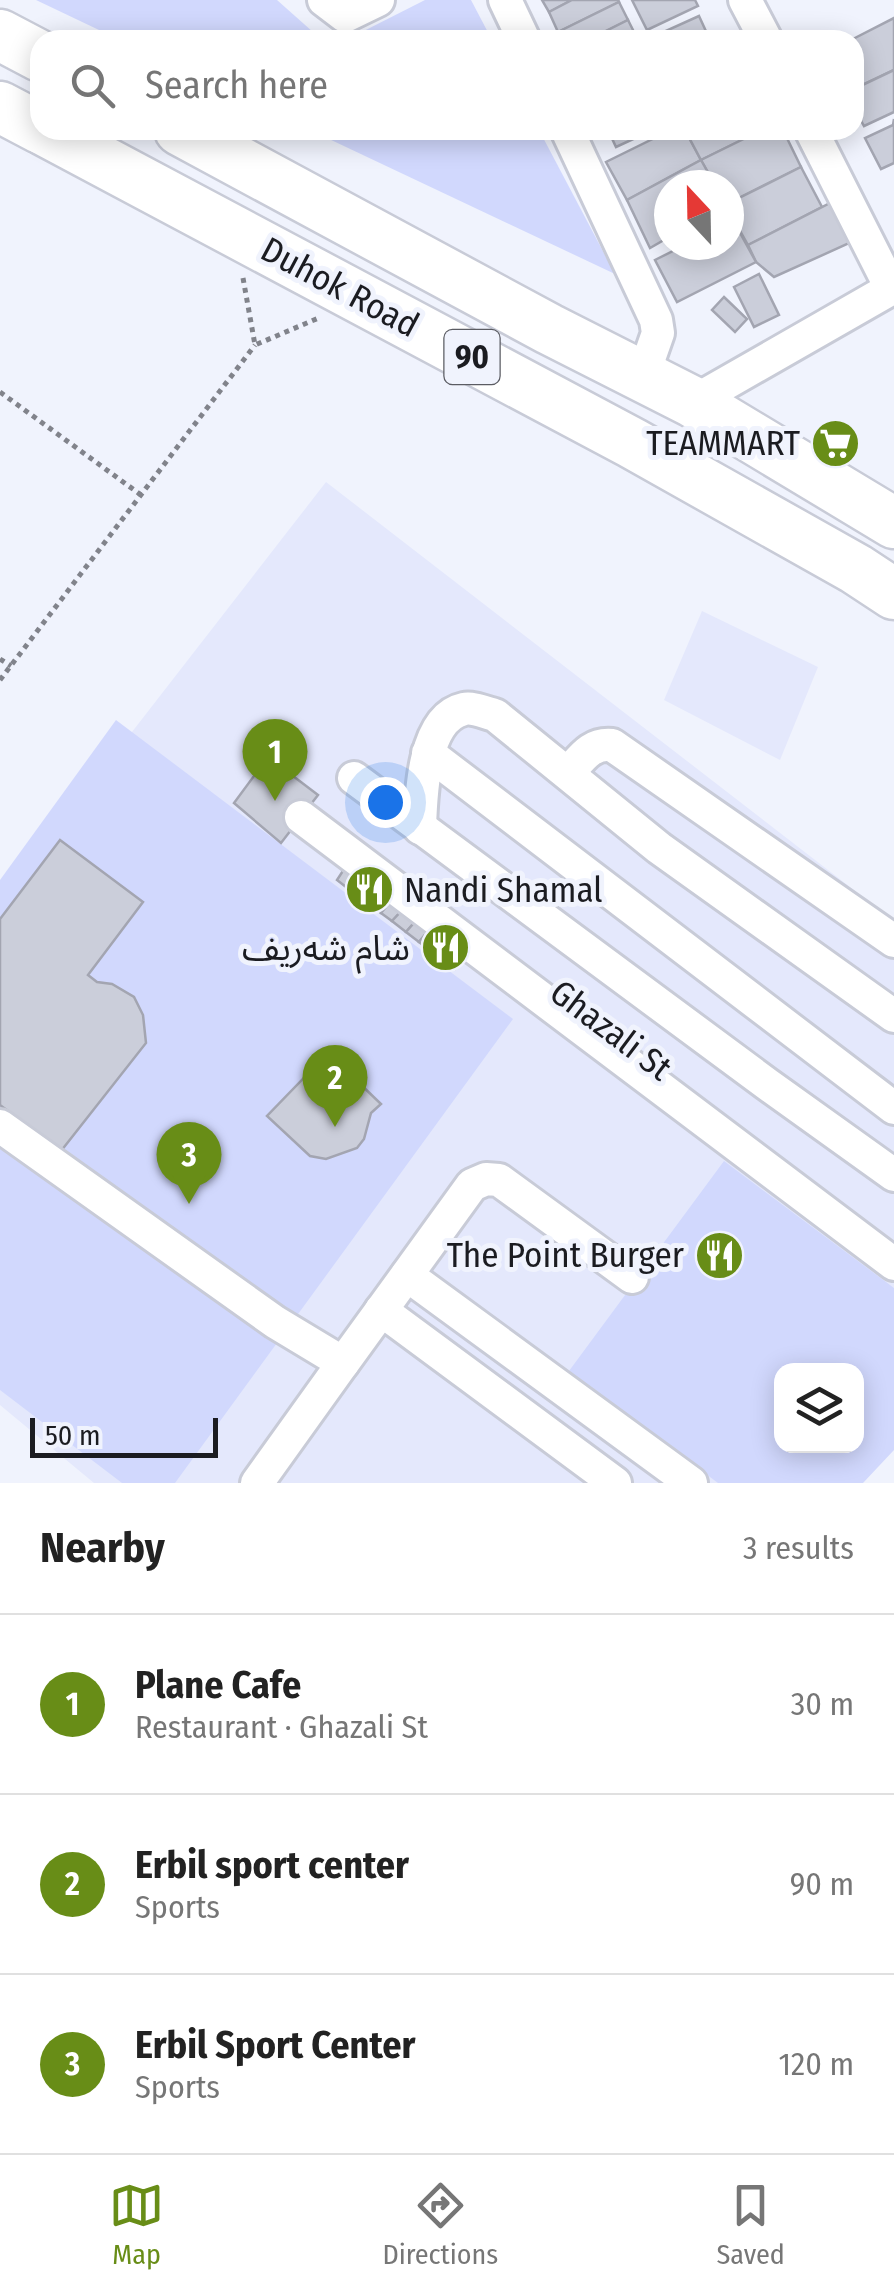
<!DOCTYPE html>
<html lang="en">
<head>
<meta charset="utf-8">
<style>
  :root { --surface:#fff; --page:#f6f6f6; --text:#222; --muted:#767676; --line:#e0e0e0; --accent:#688d17 }
  body { margin:0; font-family:"Fira Sans Condensed","Noto Sans Arabic",sans-serif; background:var(--page); color:var(--text) }
  .controls { position:absolute; right:30px; bottom:30px; display:grid; overflow:hidden; border-radius:20px; box-shadow:0 5px 25px #0003 }
  .controls button { width:90px; height:90px; display:grid; place-items:center; padding:0; border:0; border-bottom:2px solid var(--line); background:var(--surface); color:var(--text); font:50px sans-serif }
  .compass { position:absolute; left:654px; top:170px; width:90px; height:90px; border-radius:50%; background:var(--surface); box-shadow:0 5px 25px #0003; rotate:338deg }
  .scale { position:absolute; left:30px; bottom:25px; width:188px; box-sizing:border-box; padding-left:10px; border:5px solid #1b1c21; border-top:0; font-size:28px; line-height:35px; white-space:nowrap; color:#1b1c21; -webkit-text-stroke:8px #f0f3fd; paint-order:stroke }
  .you { position:absolute; left:385px; top:802px; width:35px; height:35px; margin:-25px; border:8px solid #fff; border-radius:50%; background:#1a73e8; box-shadow:0 0 0 15px #1a73e833 }
  .badge { display:grid; place-items:center; width:65px; height:65px; border-radius:50%; background:var(--accent); color:#fff; font-size:32px; font-weight:700 }
  .pin { position:absolute; translate:-50% -82px; filter:drop-shadow(0 2px 5px #0008) }
  .pin::after { content:''; position:absolute; top:52px; width:35px; height:30px; background:inherit; clip-path:polygon(0 0,100% 0,50% 100%) }
  .list { margin:0; padding:0; list-style:none }
  h2 { display:flex; justify-content:space-between; align-items:center; height:130px; margin:0; padding:0 40px; font-size:42px }
  h2 small { font-size:32px; font-weight:400; color:var(--muted) }
  .list li { display:grid; grid-template-columns:65px 1fr auto; gap:30px; align-items:center; box-sizing:border-box; height:180px; padding:0 40px; border-top:2px solid var(--line) }
  .list b { display:block; font-size:38px; white-space:nowrap }
  .list p { margin:0; font-size:32px; white-space:nowrap; color:var(--muted) }
  .list em { font-size:32px; font-style:normal; color:var(--muted) }
  .icon { flex:none; width:55px; height:55px; fill:none; stroke:currentColor; stroke-width:2; stroke-linecap:round; stroke-linejoin:round }
  .map { position:relative; flex:none; width:894px; height:1483px; overflow:hidden }
  .search { position:absolute; background:var(--surface); box-shadow:0 5px 25px #0003; left:30px; right:30px; top:30px; height:110px; display:flex; align-items:center; gap:25px; box-sizing:border-box; padding:0 35px; border-radius:30px; color:var(--muted); font-size:38px }
  .sheet { height:670px; background:var(--surface) }
  nav { display:flex; justify-content:space-around; align-items:center; box-sizing:border-box; height:140px; border-top:2px solid var(--line); background:var(--surface); font-size:28px; color:var(--muted) }
  nav a { display:grid; justify-items:center; gap:5px }
  nav .on { color:var(--accent) }
  .map>svg:first-child { display:block }
  .built { fill:#e4e8fc; fill-rule:evenodd }
  .green { fill:#d1d8fd; fill-rule:evenodd }
  .building { fill:#cbceda; stroke:#a3a5b1; stroke-width:2.5 }
  .lines { fill:none; stroke-linecap:round; stroke-linejoin:round }
  .minor-casing { stroke:#c8cbd7; stroke-width:38 }
  .highway-casing { stroke:#c8cbd7; stroke-width:55 }
  .path { stroke:#81838b; stroke-width:5; stroke-dasharray:5 5; stroke-linecap:butt }
  .minor { stroke:#fff; stroke-width:32 }
  .highway { stroke:#fff; stroke-width:50 }
  .labels { text-anchor:middle; stroke-width:10; stroke-linejoin:round; paint-order:stroke }
  .shield { fill:#f0f3fd; stroke:#5b5c63; stroke-width:2.5 }
  .shield-label { font-size:32px; font-weight:bold; fill:#1b1c21 }
  .street-label { font-size:35px; fill:#1b1c21; stroke:#f0f3fd }
  .poi-label { font-size:35px; fill:#1b1c21; stroke:#f0f3fd; text-anchor:end }
</style>
</head>
<body>
<div class="map">
<svg width="894" height="1483" viewBox="0 0 894 1483">
  <rect width="100%" height="100%" fill="#f0f3fd"/>
  <!-- built -->
  <g class="built">
    <path d="M 326,482 L 894,921 L 894,1442 L 853,1483 L 94,1483 L 0,1405 L 0,902 ZM 782,1370 L 856,1370 L 856,1446 L 782,1446 Z"/>
    <path d="M 702,611 L 818,667 L 780,760 L 664,700 Z"/>
  </g>
  <!-- green -->
  <g class="green">
    <path d="M 36,0 L 277,0 L 322,40 L 120,40 Z"/>
    <path d="M 425,0 L 471,0 L 492,40 L 346,40 Z"/>
    <path d="M 310,130 L 539,130 L 615,274 Z"/>
    <path d="M 116,720 L 513,1019 L 175,1483 L 122,1483 L 0,1390 L 0,880 Z"/>
    <path d="M 724,1161 L 894,1288 L 894,1450 L 863,1483 L 718,1483 L 569,1371 ZM 782,1370 L 856,1370 L 856,1446 L 782,1446 Z"/>
  </g>
  <!-- building -->
  <g class="building">
    <path d="M 542,0 L 572,0 L 549,12 Z"/>
    <path d="M 572,0 L 618,0 L 619,2 L 558,32 L 549,12 Z"/>
    <path d="M 632,0 L 695,0 L 698,6 L 647,30 Z"/>
    <path d="M 619,2 L 628,20 L 588,40 L 562,40 L 558,32 Z"/>
    <path d="M 699,16 L 710,40 L 651,40 L 650,38 Z"/>
    <path d="M 894,18 L 894,70 L 854,89 L 854,40 L 851,40 Z"/>
    <path d="M 628,20 L 638,40 L 588,40 Z"/>
    <path d="M 894,70 L 894,112 L 864,126 L 854,108 L 854,89 Z"/>
    <path d="M 894,119 L 894,163 L 881,169 L 865,138 L 893,125 Z"/>
    <path d="M 613,130 L 671,130 L 650,140 L 644,134 L 616,147 L 609,132 Z"/>
    <path d="M 671,130 L 685,130 L 701,160 L 627,200 L 606,162 Z"/>
    <path d="M 685,130 L 762,130 L 701,160 Z"/>
    <path d="M 762,130 L 783,130 L 801,167 L 729,203 L 729,185 L 715,185 L 701,160 Z"/>
    <path d="M 701,160 L 715,185 L 669,185 L 669,237 L 650,248 L 627,200 Z"/>
    <path d="M 801,167 L 822,207 L 748,245 L 729,211 L 729,203 Z"/>
    <path d="M 836,200 L 856,240 L 774,277 L 756,262 L 748,245 Z"/>
    <path d="M 733,220 L 756,262 L 677,302 L 655,260 L 685,245 L 729,245 L 729,222 Z"/>
    <path d="M 759,274 L 779,315 L 754,327 L 734,287 Z"/>
    <path d="M 724,297 L 747,319 L 735,332 L 712,310 Z"/>
    <path d="M 268,757 L 318,795 L 281,843 L 234,803 Z"/>
    <path d="M 60,840 L 143,902 L 88,975 L 97,982 L 112,984 L 134,997 L 143,1015 L 146,1043 L 61,1151 L 0,1105 L 0,919 Z"/>
    <path d="M 350,860 L 369,875 L 355,894 L 337,880 Z"/>
    <path d="M 369,875 L 383,886 L 369,904 L 355,894 Z"/>
    <path d="M 383,886 L 395,896 L 381,913 L 369,904 Z"/>
    <path d="M 395,896 L 407,905 L 392,921 L 381,913 Z"/>
    <path d="M 407,905 L 420,916 L 406,932 L 392,921 Z"/>
    <path d="M 420,916 L 433,925 L 419,942 L 406,932 Z"/>
    <path d="M 433,925 L 447,936 L 432,952 L 419,942 Z"/>
    <path d="M 447,936 L 459,945 L 443,961 L 432,952 Z"/>
    <path d="M 459,945 L 470,954 L 455,969 L 443,961 Z"/>
    <path d="M 328,1053 L 381,1104 L 371,1113 L 364,1139 L 357,1148 L 326,1159 L 310,1156 L 267,1116 Z"/>
  </g>
  <g class="lines">
    <defs>
      <g id="minor">
        <path d="M 324,0 L 345,16 L 378,0"/>
        <path d="M 505,0 L 524,40"/>
        <path d="M 745,0 L 766,40"/>
        <path d="M 567,130 L 656,320 L 658,333 L 643,376"/>
        <path d="M 811,130 L 891,288"/>
        <path d="M 693,402 L 894,287"/>
        <path d="M 428,753 L 894,1108"/>
        <path d="M 568,773 C 582,758 590,743 612,745 L 894,941"/>
        <path d="M 354,778 L 767,1084 L 894,1175"/>
        <path d="M 301,817 L 894,1264"/>
        <path d="M 420,828 C 421,795 423,718 464,709 C 473,707 486,713 495,715 L 659,848 L 894,1016"/>
        <path d="M 0,1126 L 275,1322 L 343,1363 L 472,1185 L 486,1179 L 499,1180 L 632,1277"/>
        <path d="M 407,1275 L 691,1483"/>
        <path d="M 381,1310 L 615,1483"/>
        <path d="M 257,1483 L 343,1363"/>
      </g>
      <g id="highway">
        <path d="M 0,35 L 40,56"/>
        <path d="M 0,107 L 40,128"/>
        <path d="M 44,130 L 632,443 L 856,569 L 894,594"/>
        <path d="M 180,130 L 549,329 L 693,402 L 894,523"/>
      </g>
    </defs>
    <!-- minor casing -->
    <use href="#minor" class="minor-casing"/>
    <!-- highway casing -->
    <use href="#highway" class="highway-casing"/>
    <!-- path -->
    <g class="path">
      <path d="M 243,278 L 255,345 L 321,317"/>
      <path d="M 0,392 L 141,495"/>
      <path d="M 0,659 L 11,666"/>
      <path d="M 0,680 L 255,345"/>
    </g>
    <!-- minor -->
    <use href="#minor" class="minor"/>
    <!-- highway -->
    <use href="#highway" class="highway"/>
  </g>
  <!-- icons -->
  <defs>
    <symbol id="supermarket-disc" viewBox="-11 -11 22 22"><circle r="9.5" fill="#688d17" stroke="#f0f3fd"/><path d="M-6-5.5h2.5l.6 2H6L4.5 2H-2.5L-4.4-4H-6ZM-1.5 3.2a1.3 1.3 0 1 0 .1 0ZM3 3.2a1.3 1.3 0 1 0 .1 0Z" fill="#fff"/></symbol>
    <symbol id="restaurant-disc" viewBox="-11 -11 22 22"><circle r="9.5" fill="#688d17" stroke="#f0f3fd"/><path d="M-5-6h1v4h1v-4h1v4h1v-4h1v5L-1.5 .5V6h-2V.5L-5-1ZM5-6V6H3V1.5H1.5Q1.5-4 5-6Z" fill="#fff"/></symbol>
  </defs>
  <g fill-rule="evenodd">
    <use href="#supermarket-disc" x="808" y="416" width="55" height="55"/>
    <use href="#restaurant-disc" x="342" y="862" width="55" height="55"/>
    <use href="#restaurant-disc" x="418" y="920" width="55" height="55"/>
    <use href="#restaurant-disc" x="692" y="1228" width="55" height="55"/>
  </g>
  <g class="labels">
    <!-- shield labels -->
    <rect class="shield" x="444.5" y="330" width="55" height="54" rx="8"/>
    <g class="shield-label">
      <text x="472" y="368">90</text>
    </g>
    <!-- street labels -->
    <g class="street-label">
      <text transform="translate(340 287) rotate(28)" y="12">Duhok Road</text>
      <text transform="translate(611 1030) rotate(37)" y="12">Ghazali St</text>
    </g>
    <!-- poi labels -->
    <g class="poi-label">
      <text x="800" y="455">TEAMMART</text>
      <text x="404" y="902" text-anchor="start">Nandi Shamal</text>
      <text x="410" y="960">شام شەریف</text>
      <text x="684" y="1267">The Point Burger</text>
    </g>
  </g>
</svg>
<div class="controls">
<button><svg class="icon" aria-label="layers" viewBox="0 0 24 24"><path d="M12 4l9 5-9 5-9-5zM3 14l9 5 9-5"/></svg></button>
</div>
<svg class="compass" viewBox="-18 -18 36 36"><path d="M0-13l5 13h-10z" fill="#e53935"/><path d="M0 13l5-13h-10z" fill="#767676"/></svg>
<div class="scale">50 m</div>
<div class="you"></div>
<div class="pin badge" style="left:275px;top:801px">1</div>
<div class="pin badge" style="left:335px;top:1127px">2</div>
<div class="pin badge" style="left:189px;top:1204px">3</div>
<div class="search"><svg class="icon" aria-label="search" viewBox="0 0 24 24"><circle cx="10" cy="10" r="6"/><path d="M15 15l6 6"/></svg>Search here</div>
</div>
<section class="sheet">
<h2>Nearby<small>3 results</small></h2>
<ul class="list">
<li><span class="badge">1</span><div><b>Plane Cafe</b><p>Restaurant · Ghazali St</p></div><em>30 m</em></li>
<li><span class="badge">2</span><div><b>Erbil sport center</b><p>Sports</p></div><em>90 m</em></li>
<li><span class="badge">3</span><div><b>Erbil Sport Center</b><p>Sports</p></div><em>120 m</em></li>
</ul>
</section>
<nav>
<a class="on"><svg class="icon" aria-label="map" viewBox="0 0 24 24"><path d="M3 6l6-2 6 2 6-2v14l-6 2-6-2-6 2zM9 4v14M15 6v14"/></svg>Map</a>
<a><svg class="icon" aria-label="directions" viewBox="0 0 24 24"><path d="M12 3l9 9-9 9-9-9zM9 14v-3h6M13 9l2 2-2 2"/></svg>Directions</a>
<a><svg class="icon" aria-label="saved" viewBox="0 0 24 24"><path d="M7 4h10v16l-5-4-5 4z"/></svg>Saved</a>
</nav>
</body>
</html>
